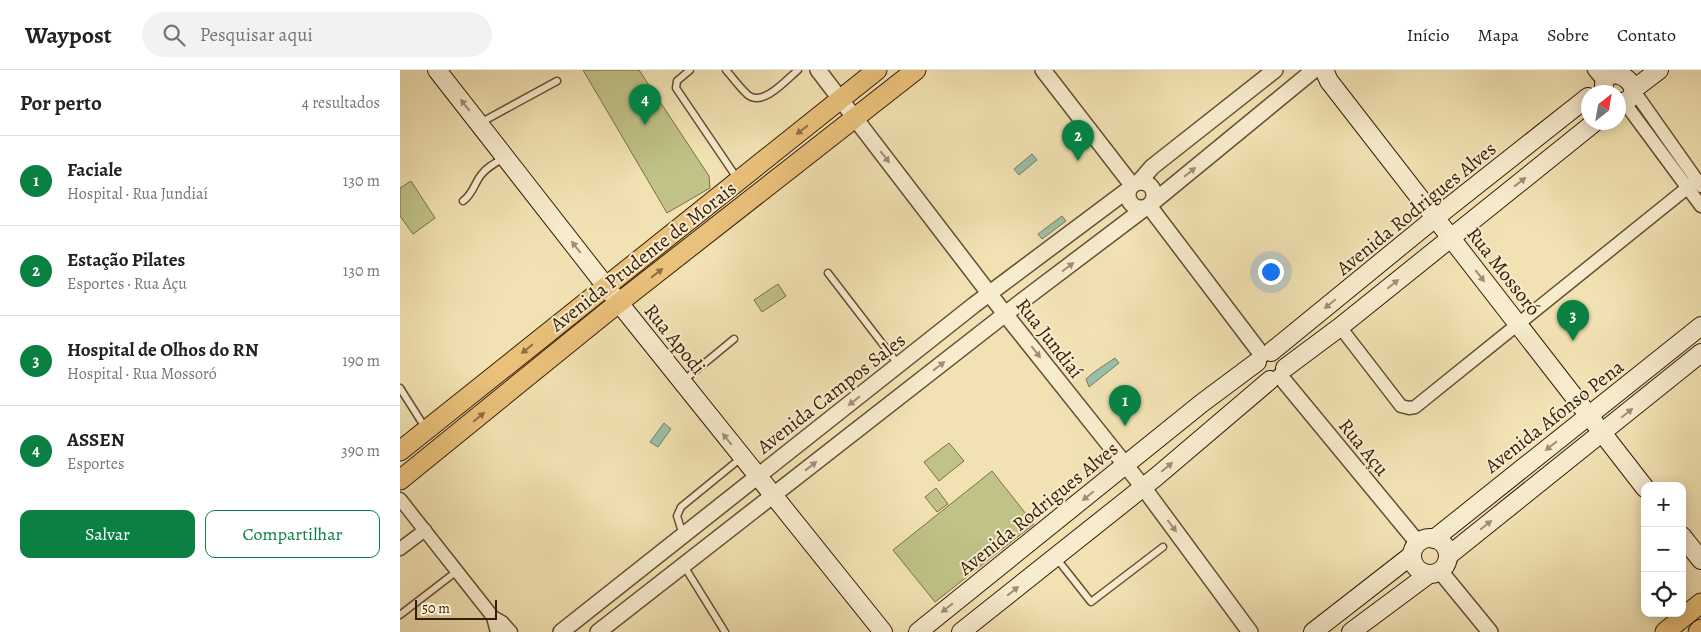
<!DOCTYPE html>
<html lang="pt">
<head>
<meta charset="utf-8">
<style>
  :root { --surface:#fff; --page:#f2f2f2; --text:#222; --muted:#767676; --line:#e0e0e0; --accent:#0b8043 }
  body { margin:0; font-family:Alegreya,serif; background:var(--page); color:var(--text) }
  .controls { position:absolute; right:15px; bottom:15px; display:grid; overflow:hidden; border-radius:10px; box-shadow:0 2px 12px #0003 }
  .controls button { width:45px; height:45px; display:grid; place-items:center; padding:0; border:0; border-bottom:1px solid var(--line); background:var(--surface); color:var(--text); font:25px sans-serif }
  .compass { position:absolute; left:1181px; top:15px; width:45px; height:45px; border-radius:50%; background:var(--surface); box-shadow:0 2px 12px #0003; rotate:31deg }
  .scale { position:absolute; left:15px; bottom:12px; width:82px; box-sizing:border-box; padding-left:5px; border:2px solid #361c07; border-top:0; font-size:14px; line-height:18px; white-space:nowrap; color:#361c07; -webkit-text-stroke:4px #f7ecce; paint-order:stroke }
  .you { position:absolute; left:870px; top:201px; width:18px; height:18px; margin:-12px; border:4px solid #fff; border-radius:50%; background:#1a73e8; box-shadow:0 0 0 8px #1a73e833 }
  .badge { display:grid; place-items:center; width:32px; height:32px; border-radius:50%; background:var(--accent); color:#fff; font-size:16px; font-weight:700 }
  .pin { position:absolute; translate:-50% -41px; filter:drop-shadow(0 1px 2px #0008) }
  .pin::after { content:''; position:absolute; top:26px; width:18px; height:15px; background:inherit; clip-path:polygon(0 0,100% 0,50% 100%) }
  .list { margin:0; padding:0; list-style:none }
  h2 { display:flex; justify-content:space-between; align-items:center; height:65px; margin:0; padding:0 20px; font-size:21px }
  h2 small { font-size:16px; font-weight:400; color:var(--muted) }
  .list li { display:grid; grid-template-columns:32px 1fr auto; gap:15px; align-items:center; box-sizing:border-box; height:90px; padding:0 20px; border-top:1px solid var(--line) }
  .list b { display:block; font-size:19px; white-space:nowrap }
  .list p { margin:0; font-size:16px; white-space:nowrap; color:var(--muted) }
  .list em { font-size:16px; font-style:normal; color:var(--muted) }
  .actions { display:flex; gap:10px; padding:15px 20px }
  .actions a { flex:1; padding:11px 0; border:1px solid var(--accent); border-radius:10px; text-align:center; font-size:18px; color:var(--accent) }
  .actions .main { background:var(--accent); color:#fff }
  .icon { flex:none; width:28px; height:28px; fill:none; stroke:currentColor; stroke-width:2; stroke-linecap:round; stroke-linejoin:round }
  .map { position:relative; flex:none; width:1301px; height:562px; overflow:hidden }
  header { display:flex; align-items:center; gap:30px; box-sizing:border-box; height:70px; padding:0 25px; background:var(--surface); border-bottom:1px solid var(--line) }
  header strong { font-size:24px }
  nav { display:flex; gap:28px; margin-inline-start:auto; font-size:18px }
  .search { width:350px; height:45px; background:var(--page); display:flex; align-items:center; gap:12px; box-sizing:border-box; padding:0 18px; border-radius:28px; color:var(--muted); font-size:19px }
  main { display:flex }
  aside { flex:1; background:var(--surface) }
  .map>svg:first-child { display:block }
  .green { fill:#c0c288; stroke:#7b6f48 }
  .water { fill:#9cbfa8; stroke:#737e68 }
  .lines { fill:none; stroke-linecap:round; stroke-linejoin:round }
  .service-casing { stroke:#654e32; stroke-width:9 }
  .minor-casing { stroke:#654e32; stroke-width:15 }
  .tertiary-casing { stroke:#654e32; stroke-width:18 }
  .secondary-casing { stroke:#361c07; stroke-width:20 }
  .primary-casing { stroke:#361c07; stroke-width:21 }
  .service { stroke:#f7ecce; stroke-width:6 }
  .minor { stroke:#f7ecce; stroke-width:12 }
  .tertiary { stroke:#f7ecce; stroke-width:15 }
  .secondary { stroke:#f7ecce; stroke-width:18 }
  .primary { stroke:#e9c17a; stroke-width:19 }
  .oneway { fill:#a08e74 }
  .oneway2 { fill:#906e40 }
  .labels { text-anchor:middle; stroke-width:4; stroke-linejoin:round; paint-order:stroke }
  .street-label { font-size:20px; fill:#361c07; stroke:#f7ecce }
</style>
</head>
<body>
<header>
<strong>Waypost</strong>
<div class="search"><svg class="icon" aria-label="search" viewBox="0 0 24 24"><circle cx="10" cy="10" r="6"/><path d="M15 15l6 6"/></svg>Pesquisar aqui</div>
<nav><a>Início</a><a>Mapa</a><a>Sobre</a><a>Contato</a></nav>
</header>
<main>
<aside>
<h2>Por perto<small>4 resultados</small></h2>
<ul class="list">
<li><span class="badge">1</span><div><b>Faciale</b><p>Hospital · Rua Jundiaí</p></div><em>130 m</em></li>
<li><span class="badge">2</span><div><b>Estação Pilates</b><p>Esportes · Rua Açu</p></div><em>130 m</em></li>
<li><span class="badge">3</span><div><b>Hospital de Olhos do RN</b><p>Hospital · Rua Mossoró</p></div><em>190 m</em></li>
<li><span class="badge">4</span><div><b>ASSEN</b><p>Esportes</p></div><em>390 m</em></li>
</ul>
<div class="actions"><a class="main">Salvar</a><a>Compartilhar</a></div>
</aside>
<div class="map">
<svg width="1301" height="562" viewBox="0 0 1301 562">
  <rect width="100%" height="100%" fill="#f2e2b3"/>
  <filter id="stains"><feTurbulence type="fractalNoise" baseFrequency=".004" numOctaves="4"/><feColorMatrix values="0 0 0 0 .2 0 0 0 0 .09 0 0 0 0 .02 0 0 0 .5 -.17"/></filter>
  <radialGradient id="worn" r=".72"><stop offset=".6" stop-color="#630" stop-opacity="0"/><stop offset="1" stop-color="#630" stop-opacity=".3"/></radialGradient>
  <!-- green -->
  <g class="green">
    <path d="M 183,0 L 239,0 L 309,106 L 310,118 L 267,143 Z"/>
    <path d="M 11,111 L 35,148 L 13,164 L 0,146 L 0,118 Z"/>
    <path d="M 378,214 L 386,226 L 362,242 L 354,230 Z"/>
    <path d="M 549,373 L 564,391 L 539,411 L 524,392 Z"/>
    <path d="M 592,401 L 634,454 L 535,532 L 493,480 Z"/>
    <path d="M 536,418 L 548,434 L 537,442 L 525,427 Z"/>
  </g>
  <!-- water -->
  <g class="water">
    <path d="M 632,84 L 637,90 L 619,105 L 614,99 Z"/>
    <path d="M 662,146 L 666,151 L 642,169 L 638,164 Z"/>
    <path d="M 715,288 L 719,293 L 689,317 L 686,309 C 693,302 706,294 715,288 Z"/>
    <path d="M 264,353 L 271,359 L 258,377 L 250,372 Z"/>
  </g>
  <g class="lines">
    <defs>
      <g id="service">
        <path d="M 290,0 L 277,11 L 276,18 L 337,108"/>
        <path d="M 326,0 C 333,8 340,18 348,25 C 363,37 386,10 398,0"/>
        <path d="M 80,53 L 157,11"/>
        <path d="M 63,131 C 73,124 74,114 81,105 C 87,97 95,93 104,88"/>
        <path d="M 428,203 L 498,294"/>
        <path d="M 283,311 L 334,269"/>
        <path d="M 0,318 L 26,359"/>
        <path d="M 283,465 L 277,446 L 281,437 L 341,388"/>
        <path d="M 657,489 L 691,532 L 763,477"/>
        <path d="M 284,496 L 325,562"/>
        <path d="M 0,545 L 57,501"/>
      </g>
      <g id="minor">
        <path d="M 1194,0 L 1204,12"/>
        <path d="M 1234,21 L 1301,116"/>
        <path d="M 1224,32 L 1301,136"/>
        <path d="M 940,257 L 1001,336 L 1009,338 L 1015,337 L 1297,110"/>
        <path d="M 0,429 L 93,547 L 102,552 L 111,562"/>
        <path d="M 0,479 L 25,460"/>
        <path d="M 93,547 L 97,562"/>
      </g>
      <g id="tertiary">
        <path d="M 418,0 L 605,244 L 743,417 L 850,562"/>
        <path d="M 643,0 L 732,115"/>
        <circle cx="741" cy="125" r="13"/>
        <path d="M 739,112 L 752,97 L 875,0"/>
        <path d="M 752,133 L 914,0"/>
        <path d="M 749,136 L 862,285"/>
        <path d="M 880,306 L 1018,473"/>
        <path d="M 1040,501 L 1090,562"/>
        <path d="M 161,562 L 574,235 L 729,119"/>
        <path d="M 198,562 L 622,231 L 745,138"/>
      </g>
      <g id="secondary">
        <path d="M 37,0 L 219,233 L 483,562"/>
        <path d="M 924,0 L 929,11 L 1245,418"/>
        <path d="M 1234,19 L 1259,0"/>
        <path d="M 1204,22 C 1203,15 1204,9 1210,5 C 1229,0 1247,29 1218,33"/>
        <path d="M 871,282 L 1035,148 L 1188,27"/>
        <path d="M 885,298 L 940,257 L 1195,52"/>
        <path d="M 1282,466 L 1301,490"/>
        <circle cx="1030" cy="486" r="18"/>
        <path d="M 1034,469 L 1301,256"/>
        <path d="M 1048,486 L 1301,283"/>
        <path d="M 518,562 L 802,333 L 857,292"/>
        <path d="M 561,562 L 756,407 L 870,310"/>
        <path d="M 913,562 L 1012,485"/>
        <path d="M 951,562 L 1029,504"/>
      </g>
      <g id="primary">
        <path d="M 0,381 L 477,0"/>
        <path d="M 0,410 L 207,242 L 516,0"/>
        <path d="M 1265,562 L 1301,533"/>
        <path d="M 1298,562 L 1301,559"/>
      </g>
    </defs>
    <!-- service casing -->
    <use href="#service" class="service-casing"/>
    <!-- minor casing -->
    <use href="#minor" class="minor-casing"/>
    <!-- tertiary casing -->
    <use href="#tertiary" class="tertiary-casing"/>
    <!-- secondary casing -->
    <use href="#secondary" class="secondary-casing"/>
    <!-- primary casing -->
    <use href="#primary" class="primary-casing"/>
    <!-- service -->
    <use href="#service" class="service"/>
    <!-- minor -->
    <use href="#minor" class="minor"/>
    <!-- tertiary -->
    <use href="#tertiary" class="tertiary"/>
    <!-- secondary -->
    <use href="#secondary" class="secondary"/>
    <!-- primary -->
    <use href="#primary" class="primary"/>
  </g>
  <!-- one-way arrows -->
  <defs><path id="oneway-solid" d="M-6-.8H1V-3.2L6.5 0L1 3.2V.8H-6Z" transform="scale(1.25)"/></defs>
  <g class="oneway">
    <use href="#oneway-solid" transform="translate(65 35) rotate(-128)"/>
    <use href="#oneway-solid" transform="translate(485 87) rotate(52)"/>
    <use href="#oneway-solid" transform="translate(790 102) rotate(-39)"/>
    <use href="#oneway-solid" transform="translate(1120 112) rotate(-38)"/>
    <use href="#oneway-solid" transform="translate(176 177) rotate(-128)"/>
    <use href="#oneway-solid" transform="translate(668 197) rotate(-37)"/>
    <use href="#oneway-solid" transform="translate(1080 206) rotate(52)"/>
    <use href="#oneway-solid" transform="translate(993 214) rotate(-39)"/>
    <use href="#oneway-solid" transform="translate(930 234) rotate(141)"/>
    <use href="#oneway-solid" transform="translate(636 282) rotate(52)"/>
    <use href="#oneway-solid" transform="translate(539 296) rotate(-38)"/>
    <use href="#oneway-solid" transform="translate(454 331) rotate(142)"/>
    <use href="#oneway-solid" transform="translate(1227 343) rotate(-39)"/>
    <use href="#oneway-solid" transform="translate(327 369) rotate(-129)"/>
    <use href="#oneway-solid" transform="translate(1151 376) rotate(142)"/>
    <use href="#oneway-solid" transform="translate(411 396) rotate(-38)"/>
    <use href="#oneway-solid" transform="translate(767 397) rotate(-40)"/>
    <use href="#oneway-solid" transform="translate(688 426) rotate(141)"/>
    <use href="#oneway-solid" transform="translate(1086 455) rotate(-39)"/>
    <use href="#oneway-solid" transform="translate(772 456) rotate(53)"/>
    <use href="#oneway-solid" transform="translate(613 521) rotate(-39)"/>
    <use href="#oneway-solid" transform="translate(547 538) rotate(141)"/>
  </g>
  <g class="oneway2">
    <use href="#oneway-solid" transform="translate(402 60) rotate(142)"/>
    <use href="#oneway-solid" transform="translate(257 203) rotate(-38)"/>
    <use href="#oneway-solid" transform="translate(127 279) rotate(141)"/>
    <use href="#oneway-solid" transform="translate(79 347) rotate(-39)"/>
  </g>
  <g class="labels">
    <!-- street labels -->
    <g class="street-label">
      <text transform="translate(1016 138) rotate(-39)" y="7">Avenida Rodrigues Alves</text>
      <text transform="translate(243 186) rotate(-38)" y="7">Avenida Prudente de Morais</text>
      <text transform="translate(1104 201) rotate(52)" y="7">Rua Mossoró</text>
      <text transform="translate(650 268) rotate(52)" y="7">Rua Jundiaí</text>
      <text transform="translate(275 269) rotate(51)" y="7">Rua Apodi</text>
      <text transform="translate(431 323) rotate(-38)" y="7">Avenida Campos Sales</text>
      <text transform="translate(1154 346) rotate(-38)" y="7">Avenida Afonso Pena</text>
      <text transform="translate(964 377) rotate(51)" y="7">Rua Açu</text>
      <text transform="translate(638 438) rotate(-39)" y="7">Avenida Rodrigues Alves</text>
    </g>
  </g>
  <rect width="100%" height="100%" filter="url(#stains)"/>
  <rect width="100%" height="100%" fill="url(#worn)"/>
</svg>
<div class="controls">
<button>+</button>
<button>−</button>
<button><svg class="icon" aria-label="locate" viewBox="0 0 24 24"><circle cx="12" cy="12" r="6"/><path d="M12 2v4M12 18v4M2 12h4M18 12h4"/></svg></button>
</div>
<svg class="compass" viewBox="-18 -18 36 36"><path d="M0-13l5 13h-10z" fill="#e53935"/><path d="M0 13l5-13h-10z" fill="#767676"/></svg>
<div class="scale">50 m</div>
<div class="you"></div>
<div class="pin badge" style="left:725px;top:356px">1</div>
<div class="pin badge" style="left:678px;top:91px">2</div>
<div class="pin badge" style="left:1173px;top:271px">3</div>
<div class="pin badge" style="left:245px;top:55px">4</div>
</div>
</main>
</body>
</html>
